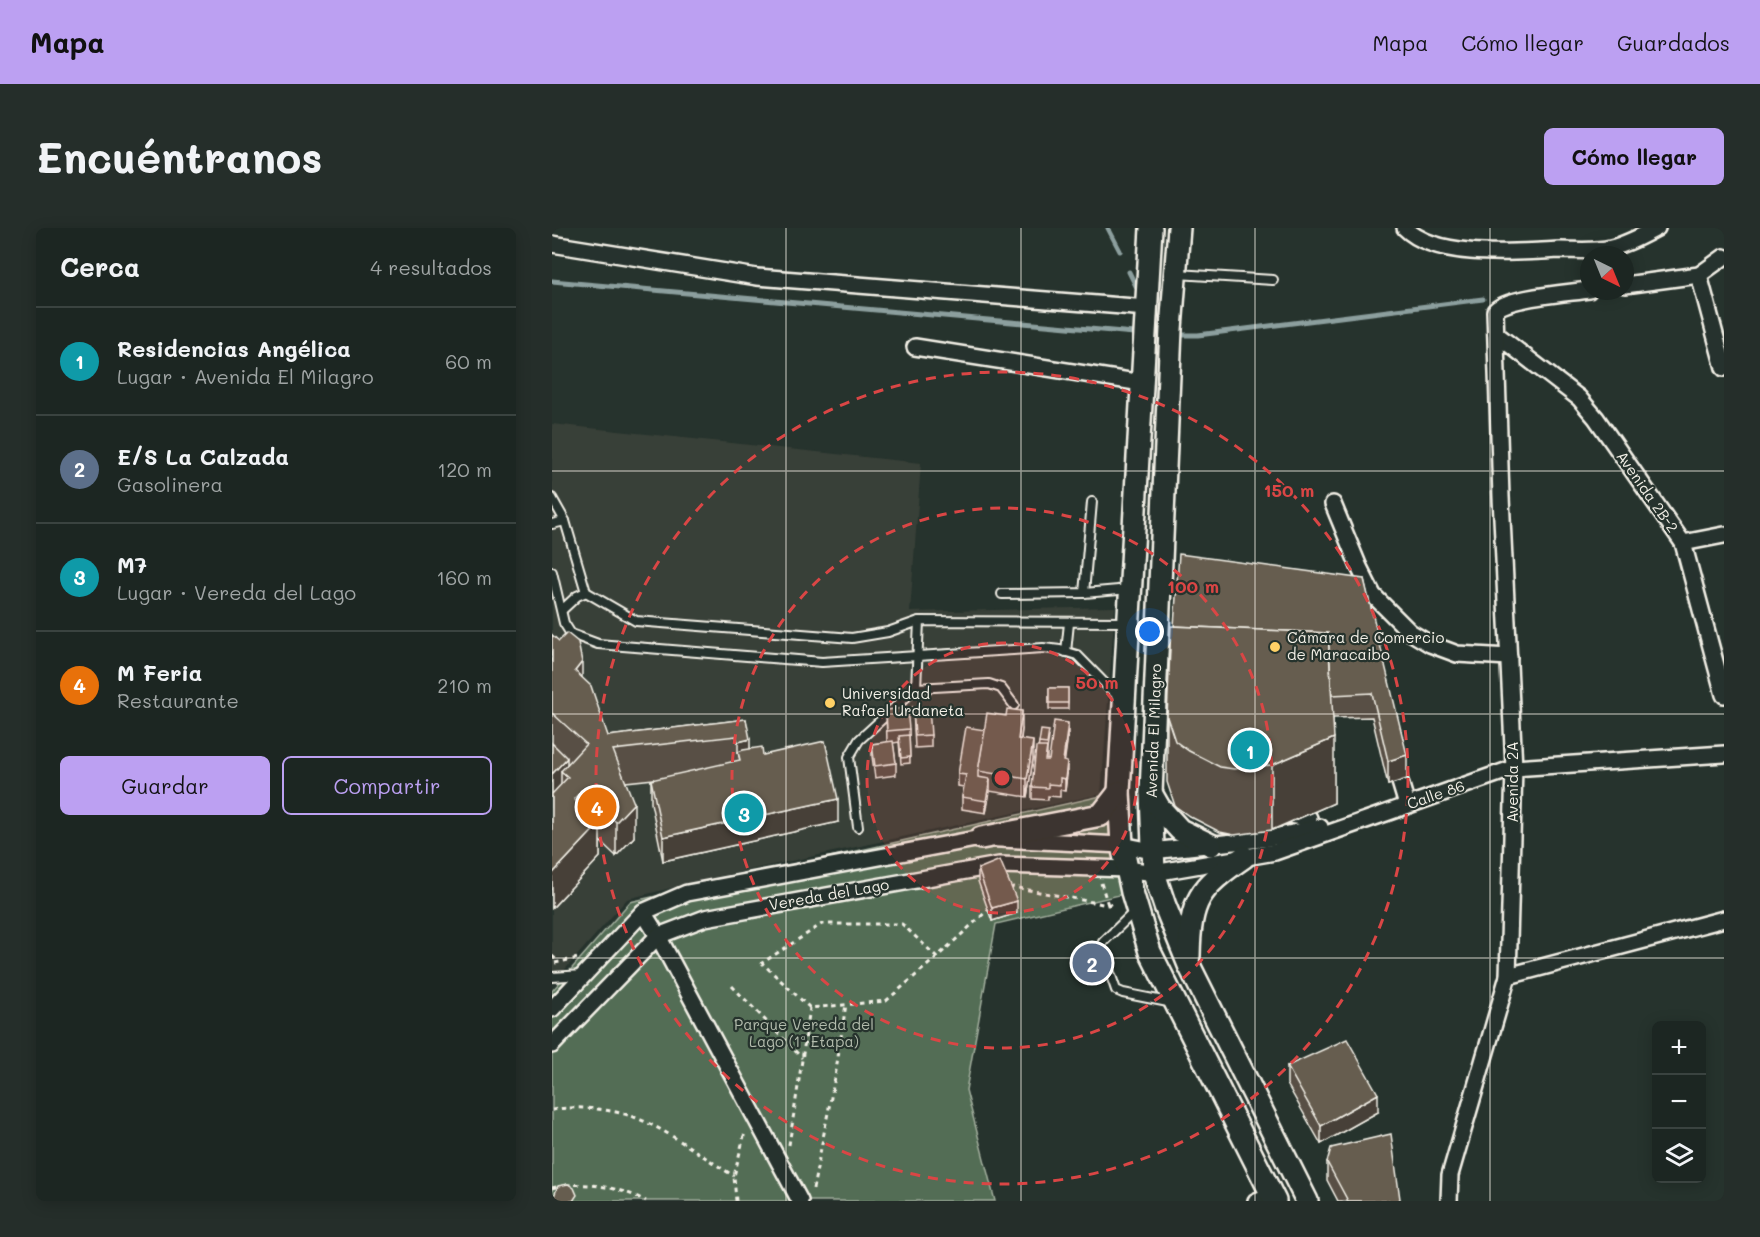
<!DOCTYPE html>
<html lang="es">
<head>
<meta charset="utf-8">
<style>
  :root { --surface:#1c2622; --page:#252e2a; --text:#f1f3f6; --muted:#a0a5a5; --line:#3a4340; --accent:#bca0f2 }
  body { margin:0; font-family:Mali,sans-serif; background:var(--page); color:var(--text) }
  .controls { position:absolute; right:18px; bottom:18px; display:grid; overflow:hidden; border-radius:9px; box-shadow:0 3px 15px #0003 }
  .controls button { width:54px; height:54px; display:grid; place-items:center; padding:0; border:0; border-bottom:2px solid var(--line); background:var(--surface); color:var(--text); font:30px sans-serif }
  .compass { position:absolute; left:1028px; top:18px; width:54px; height:54px; border-radius:50%; background:var(--surface); box-shadow:0 3px 15px #0003; rotate:137deg }
  .you { position:absolute; left:598px; top:404px; width:21px; height:21px; margin:-15px; border:4px solid #fff; border-radius:50%; background:#1a73e8; box-shadow:0 0 0 9px #1a73e833 }
  .badge { display:grid; place-items:center; width:39px; height:39px; border-radius:50%; background:var(--accent); color:#fff; font-size:20px; font-weight:700 }
  .pin { position:absolute; translate:-50% -50%; border:3px solid #fff; box-shadow:0 2px 6px #0006 }
  .list { margin:0; padding:0; list-style:none }
  h2 { display:flex; justify-content:space-between; align-items:center; height:78px; margin:0; padding:0 24px; font-size:26px }
  h2 small { font-size:20px; font-weight:400; color:var(--muted) }
  .list li { display:grid; grid-template-columns:39px 1fr auto; gap:18px; align-items:center; box-sizing:border-box; height:108px; padding:0 24px; border-top:2px solid var(--line) }
  .list b { display:block; font-size:22px; white-space:nowrap }
  .list p { margin:0; font-size:20px; white-space:nowrap; color:var(--muted) }
  .list em { font-size:20px; font-style:normal; color:var(--muted) }
  .actions { display:flex; gap:12px; padding:18px 24px }
  .actions a { flex:1; padding:14px 0; border:2px solid var(--accent); border-radius:9px; text-align:center; font-size:21px; color:var(--accent) }
  .actions .main { background:var(--accent); color:#111 }
  .icon { flex:none; width:33px; height:33px; fill:none; stroke:currentColor; stroke-width:2; stroke-linecap:round; stroke-linejoin:round }
  .map { position:relative; flex:none; width:1172px; height:973px; overflow:hidden; border-radius:9px }
  header { display:flex; align-items:center; gap:36px; box-sizing:border-box; height:84px; padding:0 30px; background:var(--accent); color:#111 }
  header strong { font-size:28px }
  nav { display:flex; gap:33px; margin-inline-start:auto; font-size:21px }
  .intro { display:flex; align-items:center; justify-content:space-between; box-sizing:border-box; height:144px; padding:0 36px }
  h1 { margin:0; font-size:42px }
  .button { padding:15px 27px; border-radius:9px; background:var(--accent); color:#111; font-size:21px; font-weight:700 }
  main { display:flex; gap:36px; padding:0 36px }
  aside { flex:1; background:var(--surface); border-radius:9px; box-shadow:0 3px 15px #0003 }
  .map>svg:first-child { display:block }
  .built { fill:#394038 }
  .green { fill:#526d55; stroke:#a3af9e; stroke-width:1.5 }
  .lines { fill:none; stroke-linecap:round; stroke-linejoin:round }
  .stream { stroke:#8c9f9e; stroke-width:5 }
  .lane-casing { stroke:#f4f1e8; stroke-width:12 }
  .street-casing { stroke:#f4f1e8; stroke-width:20 }
  .secondary-casing { stroke:#f4f1e8; stroke-width:26 }
  .path { stroke:#f4f1e8; stroke-width:3; stroke-dasharray:4.5 4.5; stroke-linecap:butt }
  .lane { stroke:#26332d; stroke-width:8 }
  .street { stroke:#26332d; stroke-width:15 }
  .secondary { stroke:#26332d; stroke-width:21 }
  .wall { fill:#585045; stroke:#f4f1e8; stroke-width:1.5 }
  .shaded-wall { fill:#474138; stroke:#f4f1e8; stroke-width:1.5 }
  .building { fill:#665d50; stroke:#f4f1e8; stroke-width:1.5 }
  .grid { fill:none; stroke:#f4f1e8; stroke-width:1.5; stroke-opacity:0.55 }
  .ring { fill:none; stroke:#da4645; stroke-width:3; stroke-dasharray:10 8 }
  .poi-dot { fill:#ffd166; stroke:#26332d; stroke-width:2 }
  .labels { text-anchor:middle; stroke-width:4.5; stroke-linejoin:round; paint-order:stroke }
  .street-label { font-size:15px; fill:#f4f1e8; stroke:#26332d }
  .poi-label { font-size:15px; fill:#f4f1e8; stroke:#26332d; text-anchor:start }
  .park-label { font-size:15px; fill:#b3bcad; stroke:#26332d }
  .centre { fill:#da4645; stroke:#26332d; stroke-width:3 }
  .ring-label { font-size:18px; text-anchor:middle; font-weight:bold; fill:#da4645; stroke:#26332d; stroke-width:4.5; stroke-linejoin:round; paint-order:stroke }
</style>
</head>
<body>
<header>
<strong>Mapa</strong>
<nav><a>Mapa</a><a>Cómo llegar</a><a>Guardados</a></nav>
</header>
<div class="intro"><h1>Encuéntranos</h1><a class="button">Cómo llegar</a></div>
<main>
<aside>
<h2>Cerca<small>4 resultados</small></h2>
<ul class="list">
<li><span class="badge" style="background:#0f9aa8">1</span><div><b>Residencias Angélica</b><p>Lugar · Avenida El Milagro</p></div><em>60 m</em></li>
<li><span class="badge" style="background:#5c6f8a">2</span><div><b>E/S La Calzada</b><p>Gasolinera</p></div><em>120 m</em></li>
<li><span class="badge" style="background:#0f9aa8">3</span><div><b>M7</b><p>Lugar · Vereda del Lago</p></div><em>160 m</em></li>
<li><span class="badge" style="background:#e8710a">4</span><div><b>M Feria</b><p>Restaurante</p></div><em>210 m</em></li>
</ul>
<div class="actions"><a class="main">Guardar</a><a>Compartir</a></div>
</aside>
<div class="map">
<svg width="1172" height="973" viewBox="0 0 1172 973">
  <rect width="100%" height="100%" fill="#26332d"/>
  <filter id="ink" filterUnits="userSpaceOnUse"><feTurbulence type="fractalNoise" baseFrequency=".0167" numOctaves="2"/><feDisplacementMap in="SourceGraphic" scale="12" xChannelSelector="R" yChannelSelector="G"/><feConvolveMatrix kernelMatrix="1 2 1 2 8 2 1 2 1" color-interpolation-filters="sRGB"/></filter>
  <g filter="url(#ink)">
    <!-- built -->
    <path class="built" d="M 0,196 L 369,235 L 358,384 L 563,379 L 549,566 L 151,652 L 75,671 L 0,756 Z"/>
    <!-- green -->
    <path class="green" d="M 567,564 L 580,664 L 444,696 L 414,862 L 443,973 L 0,973 L 0,763 L 78,674 Z"/>
    <g class="lines">
      <!-- stream -->
      <g class="stream">
        <path d="M 556,0 L 568,23"/>
        <path d="M 577,44 L 587,64"/>
        <path d="M 0,53 L 582,105"/>
        <path d="M 602,94 L 608,106"/>
        <path d="M 629,107 L 646,107 L 931,71"/>
      </g>
      <defs>
        <g id="lane">
          <path d="M 625,46 L 721,52"/>
          <path d="M 0,270 L 13,293 L 34,364 L 84,393 L 300,410 L 336,404 L 367,393 L 575,394"/>
          <path d="M 0,296 L 13,293"/>
          <path d="M 0,344 L 12,395 L 19,406 L 46,416 L 270,434 L 491,420 L 508,422 L 525,427 L 569,472"/>
          <path d="M 532,365 L 540,274"/>
          <path d="M 450,366 L 532,365 L 578,361"/>
          <path d="M 10,382 L 25,368 L 34,364"/>
          <path d="M 514,424 L 517,395"/>
          <path d="M 364,460 L 437,456 L 449,460 L 462,477"/>
          <path d="M 306,599 L 297,529 L 307,512 L 364,460 L 367,393"/>
          <path d="M 584,682 L 551,714 L 549,719 L 564,762 L 571,765 L 621,775"/>
          <path d="M 0,749 L 31,747"/>
        </g>
        <g id="street">
          <path d="M 853,0 C 885,32 966,24 1008,22 C 1024,22 1043,24 1059,20 C 1075,16 1090,8 1105,0"/>
          <path d="M 0,16 L 205,49 L 595,80"/>
          <path d="M 1147,47 L 1172,140"/>
          <path d="M 1073,57 L 1147,47 L 1172,29"/>
          <path d="M 944,106 L 1027,170 L 1044,190 L 1131,315 L 1172,467"/>
          <path d="M 363,119 L 590,155"/>
          <path d="M 781,276 L 807,339 L 821,367 L 858,404 L 878,416 L 905,426 L 957,429"/>
          <path d="M 1131,315 L 1172,307"/>
          <path d="M 842,534 L 855,577"/>
          <path d="M 732,586 L 757,590"/>
          <path d="M 91,684 L 106,708 L 248,973"/>
          <path d="M 956,748 L 1172,691"/>
          <path d="M 0,781 L 91,684 L 135,665 L 429,610 L 570,617 L 600,623 L 718,610 L 768,599"/>
          <path d="M 0,817 L 106,708 L 153,690 L 447,637 L 575,641 L 602,645 L 723,624 L 962,540 L 1172,526"/>
          <path d="M 704,973 L 720,967"/>
          <path d="M 897,973 L 898,947 L 956,748 L 962,540 L 949,269 L 943,83 C 954,69 1018,65 1037,62"/>
        </g>
        <g id="secondary">
          <path d="M 599,0 L 567,564 L 570,617 L 580,664 L 598,724 L 723,973"/>
          <path d="M 627,0 L 619,101 L 599,565 L 602,645 L 613,678 L 637,737 L 755,973"/>
          <path d="M 599,565 L 607,579 L 628,602 L 659,617"/>
          <path d="M 429,610 L 549,587 L 567,564"/>
          <path d="M 637,728 C 638,672 647,660 692,629"/>
        </g>
      </defs>
      <!-- lane casing -->
      <use href="#lane" class="lane-casing"/>
      <!-- street casing -->
      <use href="#street" class="street-casing"/>
      <!-- secondary casing -->
      <use href="#secondary" class="secondary-casing"/>
      <!-- path -->
      <g class="path">
        <path d="M 549,655 L 556,677"/>
        <path d="M 458,661 L 461,659 L 556,677 L 563,674"/>
        <path d="M 0,728 L 7,734"/>
        <path d="M 385,729 L 334,773 L 258,780 L 210,735 L 270,696 L 350,696 L 385,729 L 438,680"/>
        <path d="M 3,735 L 26,730"/>
        <path d="M 180,758 L 250,830"/>
        <path d="M 0,882 C 23,877 60,881 82,889 C 116,902 151,929 182,948"/>
        <path d="M 237,917 L 258,780"/>
        <path d="M 14,957 C 42,955 69,960 94,973"/>
        <path d="M 0,960 L 8,958"/>
        <path d="M 261,961 L 283,849 L 294,776"/>
        <path d="M 184,973 L 182,948 L 193,904"/>
      </g>
      <!-- lane -->
      <use href="#lane" class="lane"/>
      <!-- street -->
      <use href="#street" class="street"/>
      <!-- secondary -->
      <use href="#secondary" class="secondary"/>
    </g>
    <!-- wall -->
    <g class="wall">
      <path d="M 812,351 L 855,551 L 836,557 L 820,489 L 781,490 L 782,575 L 720,602 L 682,607 L 668,604 L 637,588 L 623,578 L 615,554 L 615,489 L 622,398 Z"/>
      <path d="M 0,407 L 30,450 L 56,508 L 194,491 L 198,521 L 211,527 L 286,594 L 111,633 L 99,575 L 99,552 L 102,551 L 74,554 L 82,609 L 64,628 L 48,613 L 48,629 L 0,680 Z"/>
      <rect x="497" y="460" width="19" height="21"/>
      <path d="M 361,480 L 379,507 L 379,519 L 363,520 Z"/>
      <path d="M 334,482 L 357,501 L 358,535 L 349,536 L 347,514 L 341,515 L 344,535 L 344,547 L 323,550 L 320,528 L 320,516 L 335,514 Z"/>
      <path d="M 470,501 L 469,511 L 481,531 L 475,569 L 438,563 L 434,585 L 410,581 L 410,569 L 412,559 L 406,558 L 406,546 L 433,502 Z"/>
      <path d="M 516,507 L 512,533 L 515,546 L 513,563 L 508,562 L 508,569 L 496,568 L 496,572 L 480,571 L 480,559 L 487,515 L 497,509 L 495,522 L 495,532 L 497,532 Z"/>
      <path d="M 426,641 L 465,685 L 440,693 L 426,653 Z"/>
      <path d="M 735,838 L 826,884 L 769,916 L 735,856 Z"/>
      <path d="M 775,934 L 848,973 L 786,973 L 775,952 Z"/>
    </g>
    <!-- shaded-wall -->
    <g class="shaded-wall">
      <path d="M 30,434 L 30,468 L 23,443 Z"/>
      <path d="M 470,483 L 470,501 L 466,529 L 466,511 Z"/>
      <path d="M 516,495 L 516,507 L 511,545 L 511,533 Z"/>
      <path d="M 782,510 L 782,575 L 720,602 L 720,537 Z"/>
      <path d="M 198,511 L 198,545 L 188,532 L 186,524 L 186,514 Z"/>
      <path d="M 481,513 L 481,531 L 475,569 L 475,551 Z"/>
      <path d="M 855,527 L 855,551 L 836,557 L 836,533 Z"/>
      <path d="M 15,530 L 15,548 L 9,543 L 9,570 L 0,579 L 0,546 Z"/>
      <path d="M 515,534 L 515,546 L 513,563 L 513,551 Z"/>
      <path d="M 438,551 L 438,563 L 434,585 L 434,573 Z"/>
      <path d="M 30,562 L 30,596 L 22,571 Z"/>
      <path d="M 286,571 L 286,594 L 111,633 L 111,609 Z"/>
      <path d="M 82,575 L 82,609 L 64,628 L 64,594 Z"/>
      <path d="M 48,595 L 48,629 L 0,680 L 0,646 Z"/>
      <path d="M 465,673 L 465,685 L 440,693 L 440,680 Z"/>
      <path d="M 826,866 L 826,884 L 769,916 L 769,898 Z"/>
    </g>
    <!-- building -->
    <g class="building">
      <path d="M 627,326 L 812,351 L 855,527 L 836,533 L 820,465 L 780,467 L 776,405 L 622,398 Z"/>
      <path d="M 619,398 L 776,405 L 782,510 L 720,537 L 682,541 L 668,539 L 637,523 L 623,513 L 615,489 Z"/>
      <path d="M 15,405 L 26,414 L 30,434 L 23,443 L 39,458 L 56,508 L 194,491 L 198,511 L 186,514 L 184,508 L 61,522 L 82,575 L 64,594 L 30,562 L 22,571 L 48,595 L 0,646 L 0,566 L 16,549 L 9,543 L 34,516 L 0,485 L 0,407 L 7,413 Z"/>
      <rect x="497" y="460" width="19" height="15"/>
      <path d="M 377,479 L 379,507 L 363,508 L 361,480 Z"/>
      <path d="M 355,480 L 357,501 L 335,503 L 334,482 Z"/>
      <path d="M 455,481 L 470,483 L 466,511 L 481,513 L 475,551 L 426,543 L 435,485 L 454,488 Z"/>
      <path d="M 502,493 L 516,495 L 511,533 L 515,534 L 513,551 L 508,550 L 508,557 L 496,556 L 496,560 L 480,559 L 484,519 L 495,519 L 493,532 L 497,532 Z"/>
      <path d="M 414,499 L 433,502 L 426,543 L 426,549 L 438,551 L 434,573 L 410,569 L 414,547 L 406,546 Z"/>
      <path d="M 489,502 L 497,503 L 495,516 L 487,515 Z"/>
      <path d="M 357,507 L 358,529 L 349,530 L 347,508 Z"/>
      <path d="M 273,513 L 286,571 L 111,609 L 99,552 L 188,532 L 186,524 L 191,522 L 210,519 L 211,527 Z"/>
      <path d="M 341,513 L 344,535 L 323,538 L 320,516 Z"/>
      <path d="M 0,515 L 15,530 L 0,546 Z"/>
      <path d="M 448,632 L 465,673 L 440,680 L 426,641 Z"/>
      <path d="M 795,811 L 826,866 L 769,898 L 735,838 Z"/>
      <path d="M 839,906 L 848,971 L 846,973 L 796,973 L 775,934 L 779,920 Z"/>
      <path d="M 16,956 L 22,960 L 25,967 L 21,973 L 4,973 L 2,968 L 6,958 Z"/>
    </g>
  </g>
  <!-- grid -->
  <path class="grid" d="M 234,0 L 234,973M 469,0 L 469,973M 703,0 L 703,973M 938,0 L 938,973M 0,243 L 1172,243M 0,486 L 1172,486M 0,730 L 1172,730"/>
  <!-- distance rings -->
  <circle cx="450" cy="550" r="135" fill="#da4645" fill-opacity=".12"/>
  <g class="ring">
    <circle cx="450" cy="550" r="135"/>
    <circle cx="450" cy="550" r="270"/>
    <circle cx="450" cy="550" r="406"/>
  </g>
  <!-- markers -->
  <g class="poi-dot">
    <circle cx="723" cy="419" r="6"/>
    <circle cx="278" cy="475" r="6"/>
  </g>
  <g class="labels">
    <!-- street labels -->
    <g class="street-label">
      <text transform="translate(1095 264) rotate(55)" y="5">Avenida 2B-2</text>
      <text transform="translate(602 503) rotate(-88)" y="5">Avenida El Milagro</text>
      <text transform="translate(961 554) rotate(-90)" y="5">Avenida 2A</text>
      <text transform="translate(884 567) rotate(-19)" y="5">Calle 86</text>
      <text transform="translate(277 667) rotate(-10)" y="5">Vereda del Lago</text>
    </g>
    <!-- poi labels -->
    <g class="poi-label">
      <text x="735" y="415">Cámara de Comercio<tspan x="735" dy="17">de Maracaibo</tspan></text>
      <text x="290" y="471">Universidad<tspan x="290" dy="17">Rafael Urdaneta</tspan></text>
    </g>
    <!-- park labels -->
    <g class="park-label">
      <text x="252" y="802">Parque Vereda del<tspan x="252" dy="17">Lago (1ª Etapa)</tspan></text>
    </g>
  </g>
  <circle cx="450" cy="550" r="9" class="centre"/>
  <g class="ring-label">
    <text x="737" y="269">150 m</text>
    <text x="641" y="365">100 m</text>
    <text x="545" y="461">50 m</text>
  </g>
</svg>
<div class="controls">
<button>+</button>
<button>−</button>
<button><svg class="icon" aria-label="layers" viewBox="0 0 24 24"><path d="M12 4l9 5-9 5-9-5zM3 14l9 5 9-5"/></svg></button>
</div>
<svg class="compass" viewBox="-18 -18 36 36"><path d="M0-13l5 13h-10z" fill="#e53935"/><path d="M0 13l5-13h-10z" fill="#a0a5a5"/></svg>
<div class="you"></div>
<div class="pin badge" style="left:698px;top:522px;background:#0f9aa8">1</div>
<div class="pin badge" style="left:540px;top:735px;background:#5c6f8a">2</div>
<div class="pin badge" style="left:192px;top:585px;background:#0f9aa8">3</div>
<div class="pin badge" style="left:45px;top:579px;background:#e8710a">4</div>
</div>
</main>
</body>
</html>
